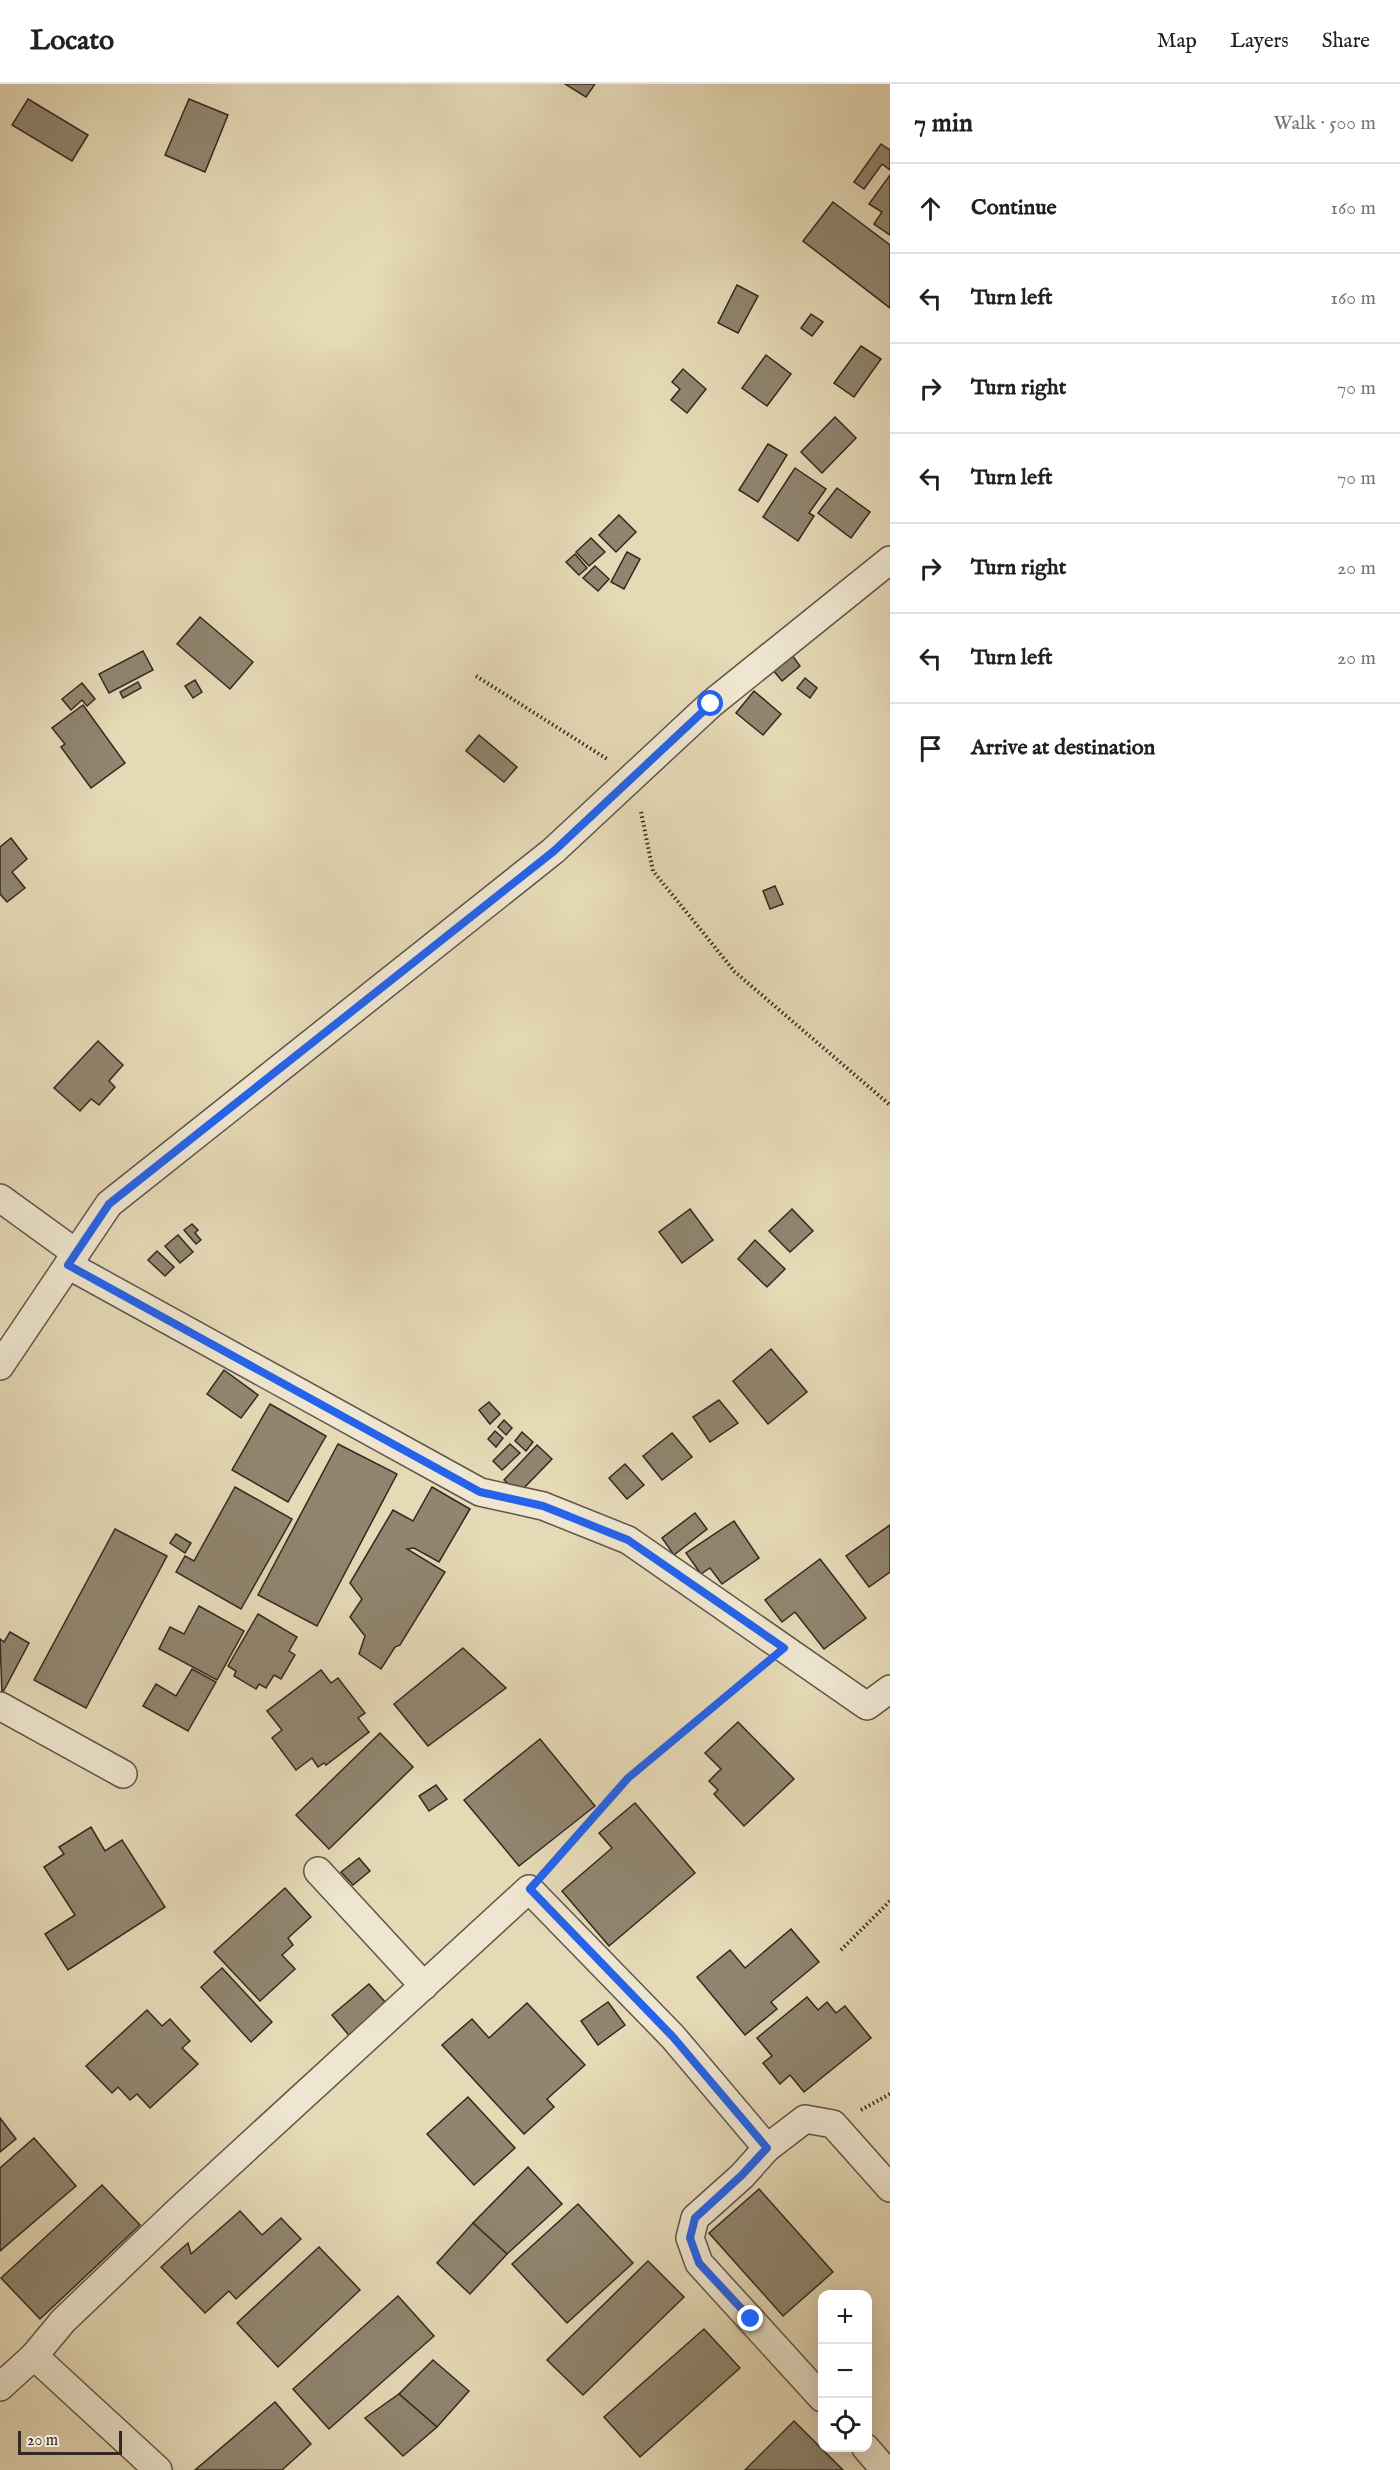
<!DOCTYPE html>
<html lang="en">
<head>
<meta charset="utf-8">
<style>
  :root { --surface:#fff; --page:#f2f2f2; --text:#202124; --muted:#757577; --line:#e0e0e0 }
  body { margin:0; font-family:"IM FELL English",serif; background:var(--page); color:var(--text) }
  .controls { position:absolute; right:18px; bottom:18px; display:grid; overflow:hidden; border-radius:12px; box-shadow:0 6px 24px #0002 }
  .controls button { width:54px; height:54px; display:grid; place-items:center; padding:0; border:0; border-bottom:2px solid var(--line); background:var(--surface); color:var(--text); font:30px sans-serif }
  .scale { position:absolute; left:18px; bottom:15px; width:104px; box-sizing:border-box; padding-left:6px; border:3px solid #342922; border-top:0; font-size:16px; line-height:21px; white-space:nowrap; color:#342922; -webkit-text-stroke:4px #eee6d0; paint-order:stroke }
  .stop { position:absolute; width:18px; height:18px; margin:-14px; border:4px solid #2563eb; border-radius:50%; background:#fff }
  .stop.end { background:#2563eb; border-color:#fff; box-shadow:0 2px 6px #0008 }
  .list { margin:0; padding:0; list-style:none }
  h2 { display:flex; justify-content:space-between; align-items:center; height:78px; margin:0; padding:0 24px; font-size:26px }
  h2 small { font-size:20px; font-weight:400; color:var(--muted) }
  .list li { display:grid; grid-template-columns:39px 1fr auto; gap:18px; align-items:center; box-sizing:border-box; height:90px; padding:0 24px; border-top:2px solid var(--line) }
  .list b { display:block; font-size:22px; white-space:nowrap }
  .list em { font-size:20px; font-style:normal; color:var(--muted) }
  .icon { flex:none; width:33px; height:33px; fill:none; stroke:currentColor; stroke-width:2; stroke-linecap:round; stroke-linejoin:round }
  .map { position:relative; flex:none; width:890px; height:2386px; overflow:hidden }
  header { display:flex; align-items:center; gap:36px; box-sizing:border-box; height:84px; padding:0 30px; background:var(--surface); border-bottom:2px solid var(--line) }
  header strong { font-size:28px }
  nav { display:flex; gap:33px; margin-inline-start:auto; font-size:21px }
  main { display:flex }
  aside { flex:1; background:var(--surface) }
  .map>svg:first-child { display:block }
  .building { fill:#90856f; stroke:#342922; stroke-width:1.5 }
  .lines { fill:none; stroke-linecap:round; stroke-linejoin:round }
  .minor-casing { stroke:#605547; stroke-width:30 }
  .path { stroke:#342922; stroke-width:4; stroke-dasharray:1.5 3; stroke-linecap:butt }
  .minor { stroke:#eee6d0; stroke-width:27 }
  .route { stroke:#2563eb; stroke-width:8 }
</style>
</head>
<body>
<header>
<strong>Locato</strong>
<nav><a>Map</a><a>Layers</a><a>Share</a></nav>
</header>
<main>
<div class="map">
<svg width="890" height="2386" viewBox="0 0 890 2386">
  <rect width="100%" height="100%" fill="#e5d9b6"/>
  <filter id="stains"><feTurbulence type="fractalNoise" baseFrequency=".00333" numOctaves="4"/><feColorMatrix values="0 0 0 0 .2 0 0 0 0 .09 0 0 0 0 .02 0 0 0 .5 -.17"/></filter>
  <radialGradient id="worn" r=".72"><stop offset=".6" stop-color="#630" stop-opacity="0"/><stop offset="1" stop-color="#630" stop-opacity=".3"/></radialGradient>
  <!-- building -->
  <g class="building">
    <path d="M 565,0 L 595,0 L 586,13 Z"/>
    <path d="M 28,15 L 88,51 L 72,77 L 12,41 Z"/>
    <path d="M 189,15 L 228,31 L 205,88 L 165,71 Z"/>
    <path d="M 881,60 L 890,66 L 890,86 L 882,80 L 864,105 L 854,98 Z"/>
    <path d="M 890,91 L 890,151 L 874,140 L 882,128 L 869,120 Z"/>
    <path d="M 833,118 L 890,161 L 890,224 L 803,157 Z"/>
    <path d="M 737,201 L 758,212 L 738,249 L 718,239 Z"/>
    <path d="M 811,230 L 823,238 L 812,252 L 801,244 Z"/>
    <path d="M 861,262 L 881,275 L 854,313 L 834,299 Z"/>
    <path d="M 766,271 L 791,290 L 767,322 L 742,304 Z"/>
    <path d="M 683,285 L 706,305 L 687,329 L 671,316 L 680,305 L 672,298 Z"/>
    <path d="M 835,333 L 856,354 L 822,389 L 801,368 Z"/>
    <path d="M 768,360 L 787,371 L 758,418 L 739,406 Z"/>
    <path d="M 795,384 L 826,405 L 809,429 L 814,432 L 798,457 L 763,433 Z"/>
    <path d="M 837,404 L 870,428 L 851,454 L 818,429 Z"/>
    <path d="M 619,431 L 636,448 L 616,468 L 599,451 Z"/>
    <path d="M 591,454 L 605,468 L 589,482 L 576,468 Z"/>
    <path d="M 627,468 L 640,475 L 624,505 L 611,498 Z"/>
    <path d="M 575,470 L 587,484 L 579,491 L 566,478 Z"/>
    <path d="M 595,482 L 609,495 L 598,507 L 583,494 Z"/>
    <path d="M 200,533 L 253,578 L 230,605 L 177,560 Z"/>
    <path d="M 143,567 L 153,586 L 109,609 L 99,590 Z"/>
    <path d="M 792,571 L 800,582 L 782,597 L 773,586 Z"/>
    <path d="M 805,594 L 817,604 L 810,614 L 797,604 Z"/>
    <path d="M 195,596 L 202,608 L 193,614 L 185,602 Z"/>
    <path d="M 138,598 L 141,604 L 123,614 L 120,608 Z"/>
    <path d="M 82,599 L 95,615 L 87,622 L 82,616 L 71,626 L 62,615 Z"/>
    <path d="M 754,607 L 781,630 L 763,651 L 736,629 Z"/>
    <path d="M 83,621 L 125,679 L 91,704 L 61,663 L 65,660 L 52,644 Z"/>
    <path d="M 479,651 L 517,683 L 504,698 L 466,667 Z"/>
    <path d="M 11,754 L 27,775 L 12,788 L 25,804 L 7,818 L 0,810 L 0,763 Z"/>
    <path d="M 775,802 L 783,820 L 770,825 L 763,807 Z"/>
    <path d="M 98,957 L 123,981 L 109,997 L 115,1003 L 99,1021 L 91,1015 L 80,1027 L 54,1004 Z"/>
    <path d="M 690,1125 L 713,1156 L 682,1179 L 659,1148 Z"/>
    <path d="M 792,1125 L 813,1147 L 790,1168 L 769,1147 Z"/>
    <path d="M 192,1140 L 198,1146 L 195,1149 L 201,1156 L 196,1160 L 184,1146 Z"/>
    <path d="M 178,1151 L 193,1168 L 180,1179 L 165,1162 Z"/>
    <path d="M 755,1156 L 785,1185 L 767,1203 L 738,1175 Z"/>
    <path d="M 157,1167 L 174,1183 L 165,1192 L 148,1176 Z"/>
    <path d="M 771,1265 L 807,1308 L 768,1340 L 733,1297 Z"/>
    <path d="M 224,1286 L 258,1311 L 241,1334 L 207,1310 Z"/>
    <path d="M 719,1316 L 738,1339 L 710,1358 L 693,1333 Z"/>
    <path d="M 489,1318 L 500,1330 L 490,1340 L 479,1326 Z"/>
    <path d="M 270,1320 L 326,1352 L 288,1418 L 232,1386 Z"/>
    <path d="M 504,1336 L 512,1344 L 506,1351 L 498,1343 Z"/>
    <path d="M 495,1347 L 503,1354 L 496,1363 L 488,1355 Z"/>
    <path d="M 522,1348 L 533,1358 L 526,1367 L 515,1357 Z"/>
    <path d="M 672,1349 L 692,1373 L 662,1396 L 643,1372 Z"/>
    <path d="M 338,1360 L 397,1390 L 317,1542 L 258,1511 Z"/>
    <path d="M 510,1360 L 520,1369 L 502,1386 L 493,1377 Z"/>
    <path d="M 537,1361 L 552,1375 L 519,1409 L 504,1396 Z"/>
    <path d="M 625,1380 L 644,1401 L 627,1415 L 609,1394 Z"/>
    <path d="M 235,1403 L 292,1435 L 241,1525 L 176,1488 L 185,1472 L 194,1477 Z"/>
    <path d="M 432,1403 L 470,1425 L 439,1478 L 414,1464 L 407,1465 L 445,1488 L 400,1561 L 395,1563 L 381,1585 L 359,1570 L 365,1552 L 350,1533 L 362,1515 L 350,1499 L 393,1426 L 413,1437 Z"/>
    <path d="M 695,1429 L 707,1445 L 674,1471 L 662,1454 Z"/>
    <path d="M 734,1437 L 759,1474 L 722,1500 L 710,1484 L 701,1490 L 686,1469 Z"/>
    <path d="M 890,1441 L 890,1488 L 869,1503 L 846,1472 Z"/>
    <path d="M 115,1445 L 167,1472 L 86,1624 L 34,1596 Z"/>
    <path d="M 176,1450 L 191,1459 L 185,1469 L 170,1459 Z"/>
    <path d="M 820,1475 L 866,1534 L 824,1565 L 795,1528 L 782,1538 L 765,1516 Z"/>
    <path d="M 199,1522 L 244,1547 L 217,1596 L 159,1565 L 170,1543 L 184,1550 Z"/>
    <path d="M 258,1530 L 297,1553 L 289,1567 L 295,1571 L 281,1595 L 274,1591 L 266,1604 L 259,1600 L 256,1605 L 234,1592 L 236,1587 L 228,1582 Z"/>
    <path d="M 10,1548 L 29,1559 L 2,1610 L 0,1555 L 4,1558 Z"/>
    <path d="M 463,1564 L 506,1604 L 428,1662 L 394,1620 Z"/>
    <path d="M 192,1585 L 216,1598 L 188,1647 L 143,1622 L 156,1600 L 176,1612 Z"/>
    <path d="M 321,1586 L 331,1599 L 338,1594 L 365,1629 L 358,1634 L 369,1648 L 326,1681 L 324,1679 L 318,1683 L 312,1674 L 296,1686 L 272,1654 L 282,1646 L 267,1627 Z"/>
    <path d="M 738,1638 L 794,1695 L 744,1742 L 714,1710 L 718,1706 L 709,1697 L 721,1685 L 705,1669 Z"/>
    <path d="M 380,1649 L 413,1683 L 329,1765 L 296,1731 Z"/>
    <path d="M 540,1655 L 595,1722 L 519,1782 L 464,1716 Z"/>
    <path d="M 436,1701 L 447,1715 L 429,1727 L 419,1712 Z"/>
    <path d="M 635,1719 L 695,1789 L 609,1862 L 562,1807 L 612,1764 L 599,1749 Z"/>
    <path d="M 91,1743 L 105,1767 L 122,1756 L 165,1823 L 68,1886 L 45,1850 L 75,1831 L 44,1783 L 64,1770 L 59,1763 Z"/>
    <path d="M 359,1774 L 370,1787 L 353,1801 L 341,1788 Z"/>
    <path d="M 285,1804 L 311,1833 L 288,1854 L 293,1861 L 282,1871 L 295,1885 L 260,1917 L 214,1868 Z"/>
    <path d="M 791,1845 L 819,1878 L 771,1918 L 777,1925 L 745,1951 L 697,1893 L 730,1866 L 745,1884 Z"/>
    <path d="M 222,1884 L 272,1938 L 251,1958 L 201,1903 Z"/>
    <path d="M 369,1900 L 395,1929 L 357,1961 L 332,1931 Z"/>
    <path d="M 807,1913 L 818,1926 L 827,1918 L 836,1929 L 845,1922 L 871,1954 L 804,2008 L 790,1991 L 780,2000 L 763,1979 L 772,1972 L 757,1954 Z"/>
    <path d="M 608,1918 L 625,1941 L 598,1961 L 581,1937 Z"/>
    <path d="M 527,1919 L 585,1981 L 547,2015 L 554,2023 L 524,2050 L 442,1961 L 472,1935 L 489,1954 Z"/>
    <path d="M 147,1926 L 162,1942 L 170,1935 L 190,1957 L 182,1964 L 198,1980 L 150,2024 L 137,2010 L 130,2016 L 118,2003 L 112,2009 L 86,1982 Z"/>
    <path d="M 468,2013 L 515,2064 L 474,2101 L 427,2050 Z"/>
    <path d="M 0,2034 L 16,2055 L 0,2068 Z"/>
    <path d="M 34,2054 L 76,2102 L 0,2167 L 0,2084 Z"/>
    <path d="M 528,2083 L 562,2120 L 507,2170 L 473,2139 Z"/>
    <path d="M 102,2101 L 140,2141 L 40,2235 L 1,2194 Z"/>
    <path d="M 759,2105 L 833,2188 L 783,2232 L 709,2149 Z"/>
    <path d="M 578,2120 L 633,2179 L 567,2239 L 512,2180 Z"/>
    <path d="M 240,2127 L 262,2151 L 281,2134 L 301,2155 L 236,2215 L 229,2207 L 205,2229 L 161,2183 L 188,2159 L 191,2170 Z"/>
    <path d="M 473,2139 L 507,2170 L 470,2210 L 437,2179 Z"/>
    <path d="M 319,2163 L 360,2206 L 278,2283 L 237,2239 Z"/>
    <path d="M 648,2177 L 684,2213 L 583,2311 L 547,2276 Z"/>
    <path d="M 398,2212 L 434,2252 L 329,2345 L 293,2305 Z"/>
    <path d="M 704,2245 L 740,2284 L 640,2373 L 604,2333 Z"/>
    <path d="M 433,2276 L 469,2307 L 437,2343 L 399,2310 Z"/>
    <path d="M 399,2310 L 437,2343 L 403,2372 L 365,2334 Z"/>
    <path d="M 275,2318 L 311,2360 L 282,2386 L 195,2386 Z"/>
    <path d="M 794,2337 L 843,2386 L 745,2386 Z"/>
  </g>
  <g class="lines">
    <defs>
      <g id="minor">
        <path d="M 0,1114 L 76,1169"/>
        <path d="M 68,1181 L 480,1408 L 543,1422 L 628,1456 L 867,1622 L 890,1605"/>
        <path d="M 0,1282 L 109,1120 L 553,767 L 711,620 L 890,476"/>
        <path d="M 0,1622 L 123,1690"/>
        <path d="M 318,1787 L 424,1902"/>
        <path d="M 767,2064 L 742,2092 L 695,2134 L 690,2154 L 699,2179 L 822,2314"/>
        <path d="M 34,2272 L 158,2386"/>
        <path d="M 0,2303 L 34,2272 L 63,2237 L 179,2126 L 529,1805 L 673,1953 L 767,2064 L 805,2035 L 833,2040 L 890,2104"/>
        <path d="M 866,2364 L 885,2386"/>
      </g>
    </defs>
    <!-- minor casing -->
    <use href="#minor" class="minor-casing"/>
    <!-- path -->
    <g class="path">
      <path d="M 476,592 L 607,675"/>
      <path d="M 641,728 L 653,787 L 735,888 L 890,1021"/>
      <path d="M 550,1782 L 628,1694 L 760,1584"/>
      <path d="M 841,1866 L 890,1817"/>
      <path d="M 861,2026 L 890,2010"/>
    </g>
    <!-- minor -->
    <use href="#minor" class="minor"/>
  </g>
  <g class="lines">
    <!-- route -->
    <path class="route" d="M 711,620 L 554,767 L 109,1120 L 68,1181 L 480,1408 L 543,1422 L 628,1456 L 784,1564 L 628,1694 L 530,1805 L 673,1953 L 767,2064 L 742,2091 L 695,2134 L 690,2154 L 699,2179 L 751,2235"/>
  </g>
  <rect width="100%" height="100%" filter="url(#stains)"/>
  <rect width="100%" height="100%" fill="url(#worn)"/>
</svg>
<div class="controls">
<button>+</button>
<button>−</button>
<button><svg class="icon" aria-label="locate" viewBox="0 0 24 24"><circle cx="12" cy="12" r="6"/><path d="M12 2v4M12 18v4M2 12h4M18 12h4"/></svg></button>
</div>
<div class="scale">20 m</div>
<div class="stop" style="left:711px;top:620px"></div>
<div class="stop end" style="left:751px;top:2235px"></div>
</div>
<aside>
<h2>7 min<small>Walk · 500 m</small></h2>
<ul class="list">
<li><svg class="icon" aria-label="ahead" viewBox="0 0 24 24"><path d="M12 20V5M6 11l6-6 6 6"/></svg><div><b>Continue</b></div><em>160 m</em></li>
<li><svg class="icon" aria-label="left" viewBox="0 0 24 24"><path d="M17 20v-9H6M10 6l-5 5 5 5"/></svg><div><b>Turn left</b></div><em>160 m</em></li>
<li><svg class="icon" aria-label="right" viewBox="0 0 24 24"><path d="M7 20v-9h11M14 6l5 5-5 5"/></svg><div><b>Turn right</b></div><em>70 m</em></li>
<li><svg class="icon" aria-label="left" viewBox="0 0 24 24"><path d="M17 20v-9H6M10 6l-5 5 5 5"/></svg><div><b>Turn left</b></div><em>70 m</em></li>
<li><svg class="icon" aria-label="right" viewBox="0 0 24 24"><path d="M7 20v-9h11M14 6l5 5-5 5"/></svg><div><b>Turn right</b></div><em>20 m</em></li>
<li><svg class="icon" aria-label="left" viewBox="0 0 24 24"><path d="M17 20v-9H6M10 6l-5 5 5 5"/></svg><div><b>Turn left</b></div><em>20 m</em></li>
<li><svg class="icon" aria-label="arrive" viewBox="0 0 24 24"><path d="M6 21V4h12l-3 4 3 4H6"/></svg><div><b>Arrive at destination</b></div></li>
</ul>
</aside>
</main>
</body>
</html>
